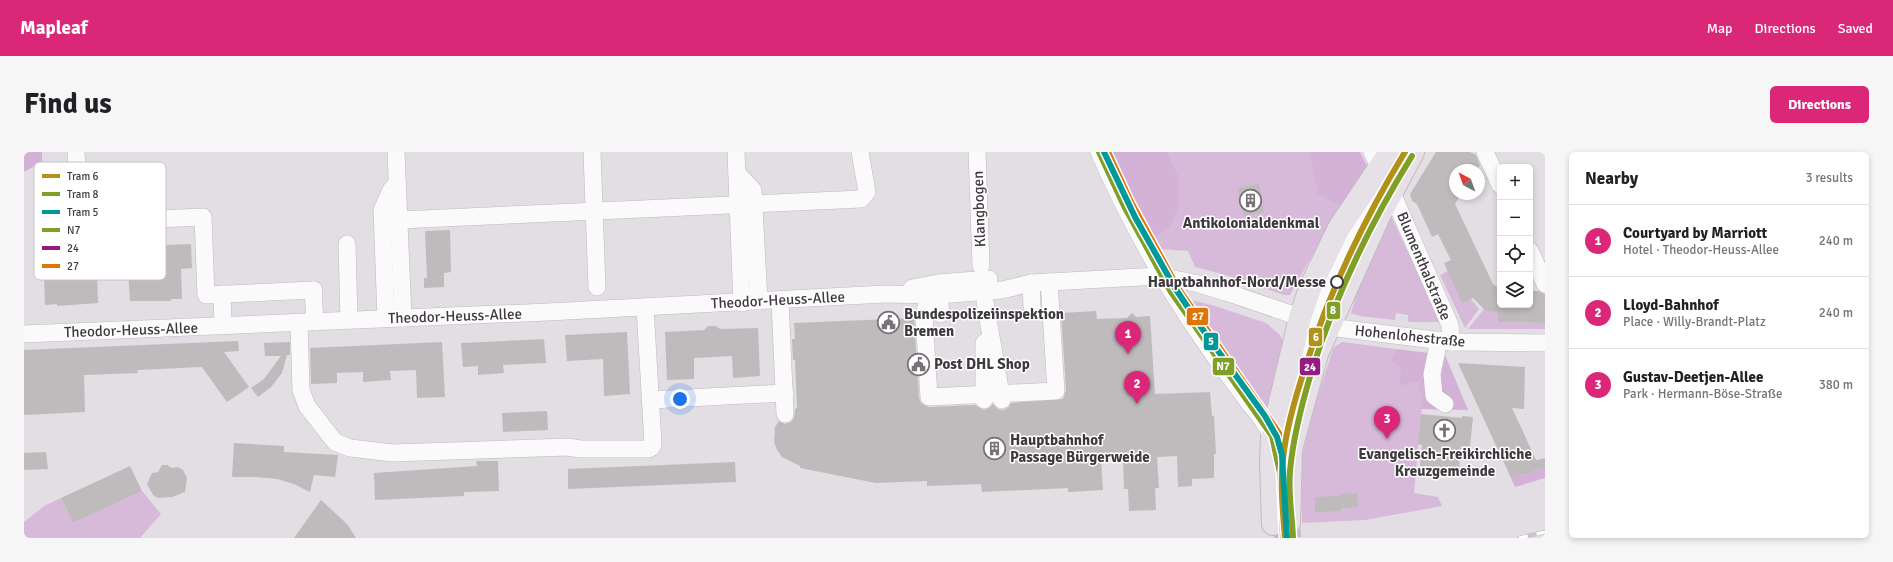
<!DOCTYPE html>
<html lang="en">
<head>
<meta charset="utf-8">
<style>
  :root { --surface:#fff; --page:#f6f6f6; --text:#202124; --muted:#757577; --line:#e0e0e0; --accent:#db2777 }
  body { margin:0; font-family:Signika,sans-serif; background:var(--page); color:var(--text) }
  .controls { position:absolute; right:12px; top:12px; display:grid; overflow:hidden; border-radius:6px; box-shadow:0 2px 6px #0003 }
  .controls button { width:36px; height:36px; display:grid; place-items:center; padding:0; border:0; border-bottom:1px solid var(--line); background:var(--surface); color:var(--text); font:20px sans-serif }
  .compass { position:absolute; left:1425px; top:12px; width:36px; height:36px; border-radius:50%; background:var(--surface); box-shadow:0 2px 6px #0003; rotate:319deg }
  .you { position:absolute; left:656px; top:247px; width:14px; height:14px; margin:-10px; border:3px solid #fff; border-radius:50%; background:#1a73e8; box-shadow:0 0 0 6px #1a73e833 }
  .badge { display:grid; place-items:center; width:26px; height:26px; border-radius:50%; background:var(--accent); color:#fff; font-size:13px; font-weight:700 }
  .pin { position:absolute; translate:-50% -33px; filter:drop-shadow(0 1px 2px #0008) }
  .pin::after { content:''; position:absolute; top:21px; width:14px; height:12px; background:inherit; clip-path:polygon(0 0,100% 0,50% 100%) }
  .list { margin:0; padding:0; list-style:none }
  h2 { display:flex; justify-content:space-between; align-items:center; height:52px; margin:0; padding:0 16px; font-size:17px }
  h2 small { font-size:13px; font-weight:400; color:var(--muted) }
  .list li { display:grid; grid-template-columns:26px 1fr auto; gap:12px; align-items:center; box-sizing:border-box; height:72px; padding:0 16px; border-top:1px solid var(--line) }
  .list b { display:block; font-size:15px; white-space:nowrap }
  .list p { margin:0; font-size:13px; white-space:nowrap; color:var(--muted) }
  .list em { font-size:13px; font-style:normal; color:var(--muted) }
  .icon { flex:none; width:22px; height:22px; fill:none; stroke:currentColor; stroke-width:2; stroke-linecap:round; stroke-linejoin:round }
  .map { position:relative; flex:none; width:1521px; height:386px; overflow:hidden; border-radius:6px }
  header { display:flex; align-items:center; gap:24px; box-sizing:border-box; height:56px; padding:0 20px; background:var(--accent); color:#fff }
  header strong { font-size:19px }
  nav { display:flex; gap:22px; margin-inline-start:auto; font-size:14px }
  .intro { display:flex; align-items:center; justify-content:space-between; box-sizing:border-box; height:96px; padding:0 24px }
  h1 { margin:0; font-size:28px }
  .button { padding:10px 18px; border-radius:6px; background:var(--accent); color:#fff; font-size:14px; font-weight:700 }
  main { display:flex; gap:24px; padding:0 24px }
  aside { flex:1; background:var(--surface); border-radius:6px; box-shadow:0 2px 6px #0003 }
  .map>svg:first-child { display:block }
  .green { fill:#d7bad9 }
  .forest { fill:#d4b1d6 }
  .building { fill:#bfbbbc }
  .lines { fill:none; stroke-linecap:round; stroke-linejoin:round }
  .minor-tunnel { stroke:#c2bcc3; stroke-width:17; stroke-dasharray:17 8; stroke-linecap:butt }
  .major-tunnel { stroke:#c2bcc3; stroke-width:22; stroke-dasharray:22 11; stroke-linecap:butt }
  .minor-casing { stroke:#bfbac0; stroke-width:18 }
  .major-casing { stroke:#c0bdc0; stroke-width:24 }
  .minor { stroke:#fbfafb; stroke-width:17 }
  .major { stroke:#e6e1e7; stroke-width:22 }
  .rail-casing { stroke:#c8c6c8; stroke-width:4.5 }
  .rail { stroke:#fff; stroke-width:3; stroke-dasharray:9; stroke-linecap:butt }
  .bus-1-casing { stroke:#fff; stroke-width:9 }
  .bus-2-casing { stroke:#fff; stroke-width:9 }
  .bus-3-casing { stroke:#fff; stroke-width:9 }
  .bus-1 { stroke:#7f9f27; stroke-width:6 }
  .bus-2 { stroke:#951b81; stroke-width:6 }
  .bus-3 { stroke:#dd7606; stroke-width:6 }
  .tram-1-casing { stroke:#fff; stroke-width:9 }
  .tram-2-casing { stroke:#fff; stroke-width:9 }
  .tram-3-casing { stroke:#fff; stroke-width:9 }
  .tram-1 { stroke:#b29119; stroke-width:6 }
  .tram-2 { stroke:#7f9f27; stroke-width:6 }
  .tram-3 { stroke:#099; stroke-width:6 }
  .stop-dot { fill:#fff; stroke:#3e393e; stroke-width:2 }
  .labels { text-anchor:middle; stroke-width:3; stroke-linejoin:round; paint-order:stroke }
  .street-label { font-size:15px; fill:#3e393e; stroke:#fff }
  .poi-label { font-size:15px; font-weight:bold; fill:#3e393e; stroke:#fff; text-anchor:start }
  .stop-label { font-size:15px; font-weight:bold; fill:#3e393e; stroke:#fff; text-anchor:end }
  .key { fill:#fff; stroke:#c5c4c5; stroke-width:1 }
  .key-label { font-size:11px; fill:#3e393e }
  .line-badge { stroke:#fff; stroke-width:1.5 }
  .badge-label { font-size:11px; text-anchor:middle; font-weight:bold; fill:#fff }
</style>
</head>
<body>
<header>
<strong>Mapleaf</strong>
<nav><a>Map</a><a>Directions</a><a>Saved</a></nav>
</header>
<div class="intro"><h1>Find us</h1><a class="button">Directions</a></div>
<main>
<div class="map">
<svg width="1521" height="386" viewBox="0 0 1521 386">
  <rect width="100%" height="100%" fill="#e3dde4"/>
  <!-- green -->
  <g class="green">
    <path d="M 1088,0 L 1336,0 L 1315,59 L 1293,95 L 1266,143 L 1260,143 L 1198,122 L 1171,115 L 1164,99 L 1137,97 L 1105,38 Z"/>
    <path d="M 1366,62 L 1417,170 L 1384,170 L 1384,163 L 1372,161 L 1371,168 L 1336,164 L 1327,161 L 1341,115 Z"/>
    <path d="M 1424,119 L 1455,157 L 1441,176 L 1416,123 Z"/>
    <path d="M 1171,149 L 1188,153 L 1242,171 L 1256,183 L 1260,191 L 1250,242 L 1240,260 L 1163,151 Z"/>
    <path d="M 1460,157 L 1474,161 L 1474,170 L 1521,171 L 1521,177 L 1444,177 Z"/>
    <path d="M 1319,190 L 1372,197 L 1367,208 L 1397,227 L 1399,242 L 1390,341 L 1414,345 L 1418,354 L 1341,368 L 1278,371 L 1277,307 L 1290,256 L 1309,197 L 1313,193 Z"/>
    <path d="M 118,339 L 137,362 L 116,386 L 0,386 L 0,370 L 20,354 L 37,346 L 49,371 Z"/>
  </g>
  <!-- forest -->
  <g class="forest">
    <path d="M 0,0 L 18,0 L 18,10 L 0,20 Z"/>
    <path d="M 1088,0 L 1143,0 L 1154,24 L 1154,56 L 1146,75 L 1130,85 L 1105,38 Z"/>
    <path d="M 1286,0 L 1336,0 L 1344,16 L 1319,53 L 1306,49 L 1294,42 Z"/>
    <path d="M 1372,197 L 1421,203 L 1444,258 L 1397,257 L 1399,242 L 1394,237 L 1397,228 L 1375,234 L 1377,217 L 1367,208 Z"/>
    <path d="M 1521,316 L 1521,326 L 1491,335 L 1487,326 Z"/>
  </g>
  <!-- building -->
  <g class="building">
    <path d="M 1412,0 L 1446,0 L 1452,3 L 1456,13 L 1453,18 L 1431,18 L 1431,42 L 1437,42 L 1431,52 L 1469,132 L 1476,137 L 1476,153 L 1506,153 L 1506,139 L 1514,139 L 1521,142 L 1521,171 L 1474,170 L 1474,161 L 1461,158 L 1449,146 L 1438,151 L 1420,111 L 1427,108 L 1414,82 L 1408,85 L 1393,52 L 1388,49 L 1386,42 Z"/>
    <path d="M 1235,32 L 1240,60 L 1220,64 L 1214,36 Z"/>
    <path d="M 426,78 L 427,120 L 420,121 L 420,135 L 400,136 L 400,126 L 403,126 L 401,79 Z"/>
    <path d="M 167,92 L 168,116 L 157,117 L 158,147 L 147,147 L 147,149 L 106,149 L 104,119 L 111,119 L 110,94 Z"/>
    <path d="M 73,121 L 74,151 L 33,154 L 33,152 L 21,153 L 20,123 Z"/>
    <path d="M 1072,159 L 1073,167 L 1103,166 L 1108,161 L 1112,165 L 1126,164 L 1131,242 L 1186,240 L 1188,264 L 1190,264 L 1192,302 L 1190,302 L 1190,326 L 1168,327 L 1168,334 L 1154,335 L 1153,304 L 1133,305 L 1135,336 L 1131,336 L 1132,358 L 1105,359 L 1104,337 L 1100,337 L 1099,306 L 1077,307 L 1079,338 L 1044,340 L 1044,336 L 958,340 L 957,332 L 903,334 L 903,329 L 852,331 L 776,316 L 776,314 L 758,305 L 753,298 L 750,290 L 751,275 L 755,269 L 761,272 L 767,270 L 770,266 L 771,257 L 773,256 L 771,208 L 769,208 L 768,187 L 771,187 L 770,171 L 890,166 L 895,246 L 897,251 L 905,255 L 951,253 L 960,258 L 965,256 L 969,252 L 974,257 L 979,258 L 984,256 L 987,251 L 1039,247 L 1042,238 L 1037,161 Z"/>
    <path d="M 684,174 L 692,174 L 696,177 L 734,176 L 736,224 L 709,226 L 708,204 L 670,206 L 670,227 L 643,228 L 641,180 L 680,178 Z"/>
    <path d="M 603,180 L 606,242 L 580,244 L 579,207 L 543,209 L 541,183 Z"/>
    <path d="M 520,187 L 522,211 L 479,213 L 480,221 L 454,223 L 454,214 L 439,215 L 437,191 Z"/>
    <path d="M 214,189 L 215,199 L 200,200 L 225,235 L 203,250 L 178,215 L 113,218 L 114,221 L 60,223 L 61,260 L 0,263 L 0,198 Z"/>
    <path d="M 266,190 L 266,203 L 263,203 L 258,221 L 247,235 L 234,245 L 227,236 L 240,227 L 257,204 L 241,204 L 240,191 Z"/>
    <path d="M 418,190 L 421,245 L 393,246 L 392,218 L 366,219 L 367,228 L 339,230 L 339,220 L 313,221 L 313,231 L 287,232 L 286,196 Z"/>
    <path d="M 1434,211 L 1501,215 L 1500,257 L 1488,256 L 1512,308 L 1521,306 L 1521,316 L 1487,326 Z"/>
    <path d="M 523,259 L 524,278 L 479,280 L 478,261 Z"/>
    <path d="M 1397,262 L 1438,266 L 1438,264 L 1449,265 L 1446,295 L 1437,294 L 1435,318 L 1396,314 L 1398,293 L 1394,292 Z"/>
    <path d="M 210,291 L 260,294 L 260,300 L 314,303 L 311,325 L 290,323 L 286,340 L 270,332 L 253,327 L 232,325 L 208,325 Z"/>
    <path d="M 22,300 L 24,317 L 0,318 L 0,301 Z"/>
    <path d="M 452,309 L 474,309 L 475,339 L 440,340 L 440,344 L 351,348 L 350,321 L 453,314 Z"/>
    <path d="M 711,310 L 712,330 L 544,337 L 544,317 Z"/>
    <path d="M 138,313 L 143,313 L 148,316 L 154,315 L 159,318 L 163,326 L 161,340 L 148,345 L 134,346 L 129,343 L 123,332 L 128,321 L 134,320 Z"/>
    <path d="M 106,314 L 118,339 L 49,371 L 37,346 Z"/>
    <path d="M 1333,341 L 1334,355 L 1317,356 L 1317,359 L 1291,360 L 1291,345 L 1317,344 L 1317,342 Z"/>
    <path d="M 297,348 L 323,372 L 332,386 L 270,386 Z"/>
  </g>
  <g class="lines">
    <!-- minor-tunnel -->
    <path class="minor-tunnel" d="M 1258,372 L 1259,386"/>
    <!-- major-tunnel -->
    <path class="major-tunnel" d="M 1265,371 L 1266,386"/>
    <defs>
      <g id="minor">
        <path d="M 52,0 L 54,31"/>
        <path d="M 372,0 L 379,166"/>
        <path d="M 568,0 L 573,135"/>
        <path d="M 712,0 L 718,151"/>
        <path d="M 953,0 L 957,114"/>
        <path d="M 1075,0 C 1104,66 1139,130 1180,189 C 1194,210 1210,230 1225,251 C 1235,263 1246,276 1250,292"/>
        <path d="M 1348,0 L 1356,16"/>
        <path d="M 1461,0 L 1476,33"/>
        <path d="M 713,21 L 729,38 L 735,149"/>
        <path d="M 1367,39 L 1426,173 L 1427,190"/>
        <path d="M 375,68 L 837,47 L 843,40 L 836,0"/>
        <path d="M 20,80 L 90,77 L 89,69 L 179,65 L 182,143 L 290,138"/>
        <path d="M 323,92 L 325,168"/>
        <path d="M 1506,99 L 1521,132"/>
        <path d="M 1007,131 L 1008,155"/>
        <path d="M 914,133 L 917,162"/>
        <path d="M 888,136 L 914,131 L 965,127"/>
        <path d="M 289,138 L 291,170"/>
        <path d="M 198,142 L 199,174"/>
        <path d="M 905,143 L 900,164 L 905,245 L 1032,239 L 1025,130"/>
        <path d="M 756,148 L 761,262"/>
        <path d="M 961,150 L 978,248"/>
        <path d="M 362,166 L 358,58 L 367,38 L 373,31"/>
        <path d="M 275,171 L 277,238 L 283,254 L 311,290 L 326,296 L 369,301 L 544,295 L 556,297 L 625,297 L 628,295 L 629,292 L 621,155"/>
        <path d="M 0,182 L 524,160 L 861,142 L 915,143 L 978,138 L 1007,131 L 1135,124 L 1175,132 L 1205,141 L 1305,175 L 1427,190 L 1521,191"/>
        <path d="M 1415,188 L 1408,222 L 1410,244 L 1421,252"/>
        <path d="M 626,248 L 761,241"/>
        <path d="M 960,248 L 960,191"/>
        <path d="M 1262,272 L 1291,171 L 1318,106 L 1368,15"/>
      </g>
      <g id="major">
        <path d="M 1265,371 L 1267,297 L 1293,202 L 1355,64 L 1389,0"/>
        <path d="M 1249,372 L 1247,310 L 1248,284 L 1276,166 L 1286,136 L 1315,76 L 1366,0"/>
      </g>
    </defs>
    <!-- minor casing -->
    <use href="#minor" class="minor-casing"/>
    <!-- major casing -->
    <use href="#major" class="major-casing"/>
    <!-- minor -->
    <use href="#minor" class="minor"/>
    <!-- major -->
    <use href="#major" class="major"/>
    <defs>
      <path id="rail" d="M 1495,386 L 1521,380"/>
    </defs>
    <!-- rail casing -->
    <use href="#rail" class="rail-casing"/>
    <!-- rail -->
    <use href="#rail" class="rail"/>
    <defs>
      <path id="bus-1" d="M 1075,0 L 1100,54 L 1147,140 L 1248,284 L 1256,321 L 1259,386"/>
      <path id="bus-2" d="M 1267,385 C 1265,361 1262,337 1264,313 C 1266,282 1275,253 1283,224 C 1307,146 1341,74 1384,4"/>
      <path id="bus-3" d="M 1084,0 L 1107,50 L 1154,136 L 1255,281 L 1264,320 L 1267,386"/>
    </defs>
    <!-- bus-1 casing -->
    <use href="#bus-1" class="bus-1-casing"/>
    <!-- bus-2 casing -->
    <use href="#bus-2" class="bus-2-casing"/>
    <!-- bus-3 casing -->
    <use href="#bus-3" class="bus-3-casing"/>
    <!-- bus-1 -->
    <use href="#bus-1" class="bus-1"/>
    <!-- bus-2 -->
    <use href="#bus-2" class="bus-2"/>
    <!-- bus-3 -->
    <use href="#bus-3" class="bus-3"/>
    <defs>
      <path id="tram-1" d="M 1261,386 C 1259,360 1256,334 1259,307 C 1262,277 1271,246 1281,216 C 1305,140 1339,69 1381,0"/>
      <path id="tram-2" d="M 1269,386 C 1268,363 1264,341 1266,319 C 1269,285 1278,251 1288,218 C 1312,142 1346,72 1388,4"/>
      <path id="tram-3" d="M 1080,0 L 1111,65 L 1151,136 L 1179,178 L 1241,264 L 1253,285 L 1258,303 L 1263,386"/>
    </defs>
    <!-- tram-1 casing -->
    <use href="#tram-1" class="tram-1-casing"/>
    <!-- tram-2 casing -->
    <use href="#tram-2" class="tram-2-casing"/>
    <!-- tram-3 casing -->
    <use href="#tram-3" class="tram-3-casing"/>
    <!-- tram-1 -->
    <use href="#tram-1" class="tram-1"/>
    <!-- tram-2 -->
    <use href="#tram-2" class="tram-2"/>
    <!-- tram-3 -->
    <use href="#tram-3" class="tram-3"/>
  </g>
  <!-- icons -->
  <defs>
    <symbol id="building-ring" viewBox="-11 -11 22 22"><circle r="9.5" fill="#fff" stroke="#787278" stroke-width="1.5"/><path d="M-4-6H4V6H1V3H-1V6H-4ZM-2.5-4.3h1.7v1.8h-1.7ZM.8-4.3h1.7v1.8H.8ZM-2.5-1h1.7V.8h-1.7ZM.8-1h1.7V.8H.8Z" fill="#787278"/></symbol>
    <symbol id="civic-ring" viewBox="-11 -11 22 22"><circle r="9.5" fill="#fff" stroke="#787278" stroke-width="1.5"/><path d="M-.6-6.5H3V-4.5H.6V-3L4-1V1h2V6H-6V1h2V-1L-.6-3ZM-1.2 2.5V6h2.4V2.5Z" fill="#787278"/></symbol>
    <symbol id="church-ring" viewBox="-11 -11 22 22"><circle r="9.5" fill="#fff" stroke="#787278" stroke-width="1.5"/><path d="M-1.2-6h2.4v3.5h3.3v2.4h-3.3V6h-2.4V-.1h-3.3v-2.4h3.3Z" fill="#787278"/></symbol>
  </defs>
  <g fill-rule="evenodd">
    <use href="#building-ring" x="1214" y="36" width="25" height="25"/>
    <use href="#civic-ring" x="852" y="158" width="25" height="25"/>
    <use href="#civic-ring" x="882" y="200" width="25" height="25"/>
    <use href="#church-ring" x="1408" y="266" width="25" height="25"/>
    <use href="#building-ring" x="958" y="284" width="25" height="25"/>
  </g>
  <!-- markers -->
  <circle class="stop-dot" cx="1313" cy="130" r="6"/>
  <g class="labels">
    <!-- street labels -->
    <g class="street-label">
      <text transform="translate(955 57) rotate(-92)" y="5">Klangbogen</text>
      <text transform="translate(1400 114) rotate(67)" y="5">Blumenthalstraße</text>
      <text transform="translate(754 148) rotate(-3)" y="5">Theodor-Heuss-Allee</text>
      <text transform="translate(431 164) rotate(-2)" y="5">Theodor-Heuss-Allee</text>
      <text transform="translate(107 178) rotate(-2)" y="5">Theodor-Heuss-Allee</text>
      <text transform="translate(1386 184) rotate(6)" y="5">Hohenlohestraße</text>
    </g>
    <!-- poi labels -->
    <g class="poi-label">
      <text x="1227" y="76" text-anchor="middle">Antikolonialdenkmal</text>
      <text x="880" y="167">Bundespolizeiinspektion<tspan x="880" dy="17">Bremen</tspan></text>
      <text x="910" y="217">Post DHL Shop</text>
      <text x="986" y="293">Hauptbahnhof<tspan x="986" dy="17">Passage Bürgerweide</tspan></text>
      <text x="1421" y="307" text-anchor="middle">Evangelisch-Freikirchliche<tspan x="1421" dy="17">Kreuzgemeinde</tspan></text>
    </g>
    <!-- stop labels -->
    <g class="stop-label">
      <text x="1302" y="135">Hauptbahnhof-Nord/Messe</text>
    </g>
  </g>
  <!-- legend -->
  <rect x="10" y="10" width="132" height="118" rx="6" class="key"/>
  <rect x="18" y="22" width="18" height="4" fill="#b29119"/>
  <rect x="18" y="40" width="18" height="4" fill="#7f9f27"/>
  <rect x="18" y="58" width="18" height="4" fill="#099"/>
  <rect x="18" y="76" width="18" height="4" fill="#7f9f27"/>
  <rect x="18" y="94" width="18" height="4" fill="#951b81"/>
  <rect x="18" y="112" width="18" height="4" fill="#dd7606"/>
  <g class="key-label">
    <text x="43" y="28">Tram 6</text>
    <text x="43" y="46">Tram 8</text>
    <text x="43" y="64">Tram 5</text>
    <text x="43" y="82">N7</text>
    <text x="43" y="100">24</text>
    <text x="43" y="118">27</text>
  </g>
  <g class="line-badge">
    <rect x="1302" y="149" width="15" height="19" rx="4" fill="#7f9f27"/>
    <rect x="1162" y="155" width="23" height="19" rx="4" fill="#dd7606"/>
    <rect x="1284" y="175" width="15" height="20" rx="4" fill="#b29119"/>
    <rect x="1179" y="180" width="16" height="19" rx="4" fill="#099"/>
    <rect x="1188" y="205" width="23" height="19" rx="4" fill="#7f9f27"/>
    <rect x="1275" y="205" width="22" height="19" rx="4" fill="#951b81"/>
  </g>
  <g class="badge-label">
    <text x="1309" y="162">8</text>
    <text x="1174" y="168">27</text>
    <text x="1292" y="189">6</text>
    <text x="1187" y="193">5</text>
    <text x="1199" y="218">N7</text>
    <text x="1286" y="219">24</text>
  </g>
</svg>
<div class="controls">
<button>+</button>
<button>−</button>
<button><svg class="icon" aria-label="locate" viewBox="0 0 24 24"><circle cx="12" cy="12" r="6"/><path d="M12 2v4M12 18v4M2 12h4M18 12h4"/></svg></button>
<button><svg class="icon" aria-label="layers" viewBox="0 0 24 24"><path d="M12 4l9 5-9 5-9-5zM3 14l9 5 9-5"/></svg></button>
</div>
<svg class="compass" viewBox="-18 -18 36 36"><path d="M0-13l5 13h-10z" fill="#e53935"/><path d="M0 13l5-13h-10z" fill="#757577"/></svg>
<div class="you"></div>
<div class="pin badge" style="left:1104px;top:202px">1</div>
<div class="pin badge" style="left:1113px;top:252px">2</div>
<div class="pin badge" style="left:1363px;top:287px">3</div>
</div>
<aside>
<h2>Nearby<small>3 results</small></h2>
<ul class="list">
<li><span class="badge">1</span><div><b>Courtyard by Marriott</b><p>Hotel · Theodor-Heuss-Allee</p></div><em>240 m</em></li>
<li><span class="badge">2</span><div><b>Lloyd-Bahnhof</b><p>Place · Willy-Brandt-Platz</p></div><em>240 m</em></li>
<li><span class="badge">3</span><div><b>Gustav-Deetjen-Allee</b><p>Park · Hermann-Böse-Straße</p></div><em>380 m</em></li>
</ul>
</aside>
</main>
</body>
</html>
